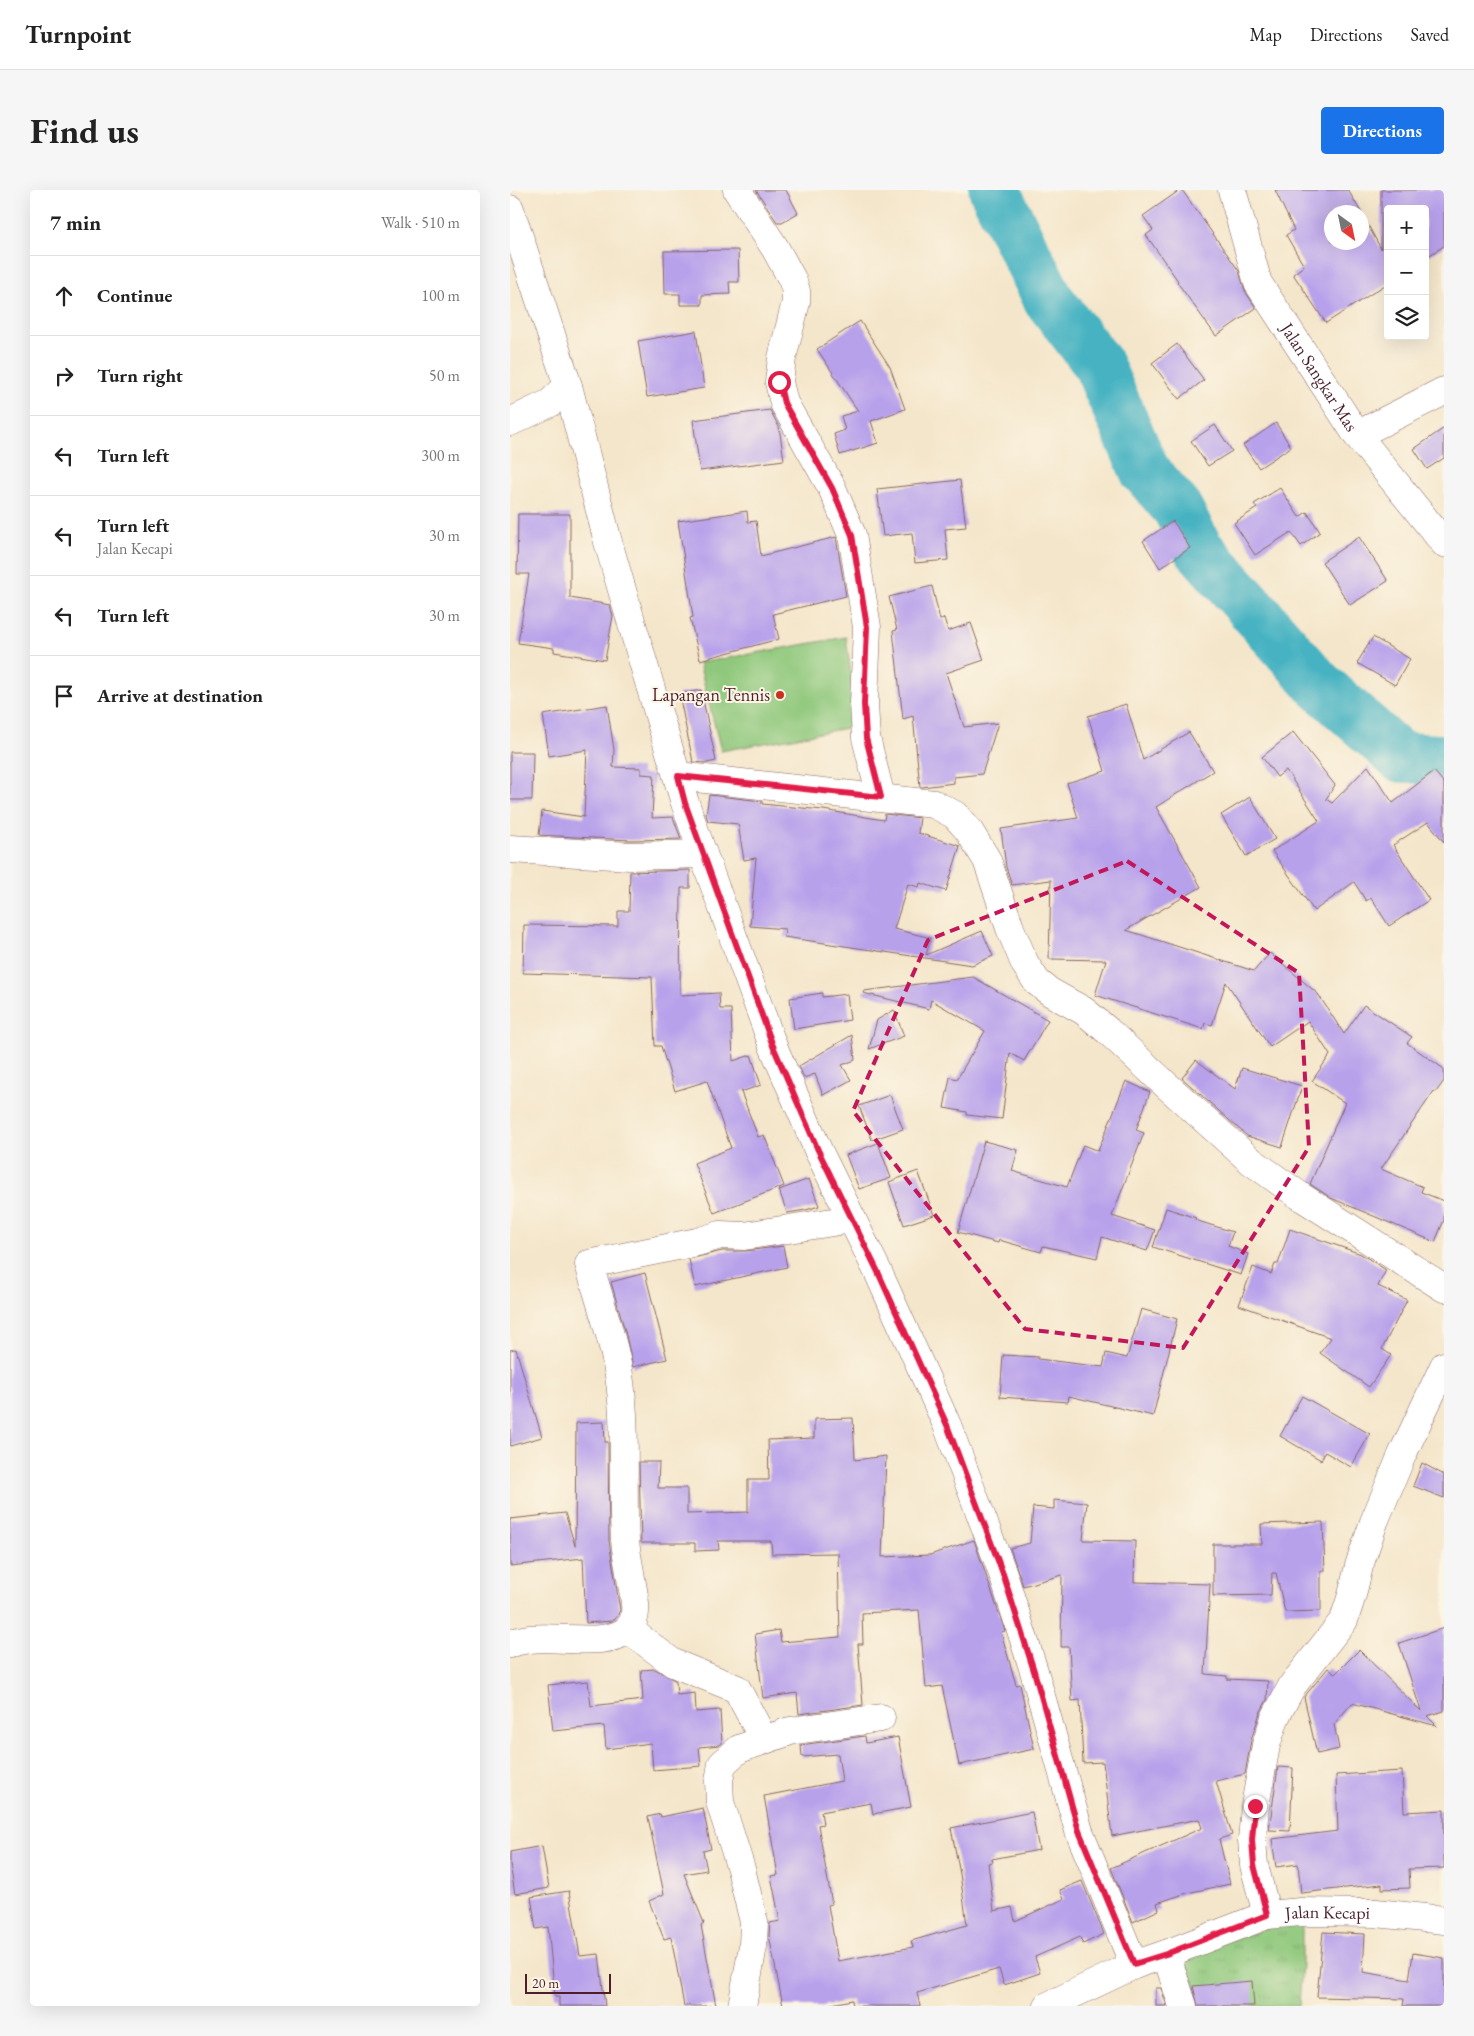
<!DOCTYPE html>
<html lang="en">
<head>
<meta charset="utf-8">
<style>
  :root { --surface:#fff; --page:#f6f6f6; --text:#222; --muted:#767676; --line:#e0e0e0; --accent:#1a73e8 }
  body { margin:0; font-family:"EB Garamond",serif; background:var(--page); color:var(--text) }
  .controls { position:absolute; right:15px; top:15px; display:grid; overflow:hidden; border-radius:5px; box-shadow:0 5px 20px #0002 }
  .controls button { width:45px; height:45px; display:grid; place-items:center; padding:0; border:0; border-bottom:1px solid var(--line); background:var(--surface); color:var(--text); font:25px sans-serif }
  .compass { position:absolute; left:814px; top:15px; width:45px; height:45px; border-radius:50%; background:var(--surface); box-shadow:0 5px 20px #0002; rotate:147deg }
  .scale { position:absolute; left:15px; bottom:12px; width:86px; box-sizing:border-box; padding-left:5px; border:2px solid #4a1f2b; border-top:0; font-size:14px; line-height:18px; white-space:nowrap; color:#4a1f2b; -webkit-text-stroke:4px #fcf5e5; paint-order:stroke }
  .stop { position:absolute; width:15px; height:15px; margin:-11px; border:4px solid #e11d48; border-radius:50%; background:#fff }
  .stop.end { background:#e11d48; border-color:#fff; box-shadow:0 1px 5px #0008 }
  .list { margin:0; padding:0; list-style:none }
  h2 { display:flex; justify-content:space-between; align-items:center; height:65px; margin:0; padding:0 20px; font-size:21px }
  h2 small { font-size:16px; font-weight:400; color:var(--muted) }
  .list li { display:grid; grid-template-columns:32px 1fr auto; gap:15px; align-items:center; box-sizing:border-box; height:80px; padding:0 20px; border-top:1px solid var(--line) }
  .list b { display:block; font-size:19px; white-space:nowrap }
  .list p { margin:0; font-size:16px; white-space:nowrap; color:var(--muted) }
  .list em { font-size:16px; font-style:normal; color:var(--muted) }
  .icon { flex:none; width:28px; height:28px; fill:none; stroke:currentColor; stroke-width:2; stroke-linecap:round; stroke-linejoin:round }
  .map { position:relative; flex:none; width:934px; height:1816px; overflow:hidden; border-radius:5px }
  header { display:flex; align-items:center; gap:30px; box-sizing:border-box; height:70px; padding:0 25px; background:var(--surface); border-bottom:1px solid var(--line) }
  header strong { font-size:24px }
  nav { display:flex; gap:28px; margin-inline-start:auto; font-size:18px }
  .intro { display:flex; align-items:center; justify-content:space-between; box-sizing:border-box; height:120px; padding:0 30px }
  h1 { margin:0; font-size:35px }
  .button { padding:12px 22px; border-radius:5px; background:var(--accent); color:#fff; font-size:18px; font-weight:700 }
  main { display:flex; gap:30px; padding:0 30px }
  aside { flex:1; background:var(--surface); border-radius:5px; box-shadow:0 5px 20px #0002 }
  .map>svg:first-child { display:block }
  .grass { fill:url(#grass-tufts); stroke:#6c7454 }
  .park { fill:#8fc87c; stroke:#6c7454 }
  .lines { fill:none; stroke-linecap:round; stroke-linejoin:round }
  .river { stroke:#46b3c2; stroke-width:51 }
  .building { fill:#b8a1eb }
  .minor-casing { stroke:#866563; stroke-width:29 }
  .minor { stroke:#fff; stroke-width:28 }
  .route { stroke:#e11d48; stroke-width:6 }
  .marked { fill:none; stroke:#c2185b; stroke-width:4; stroke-dasharray:10 6; stroke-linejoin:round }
  .poi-dot { fill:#c8321e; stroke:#fcf5e5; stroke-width:2 }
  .labels { text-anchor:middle; stroke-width:4; stroke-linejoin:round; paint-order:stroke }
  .street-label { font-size:18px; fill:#4a1f2b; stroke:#fcf5e5 }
  .poi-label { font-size:18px; fill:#4a1f2b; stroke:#fcf5e5; text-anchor:end }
</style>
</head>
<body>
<header>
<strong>Turnpoint</strong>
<nav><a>Map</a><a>Directions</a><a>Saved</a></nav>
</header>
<div class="intro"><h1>Find us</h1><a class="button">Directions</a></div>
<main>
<aside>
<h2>7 min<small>Walk · 510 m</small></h2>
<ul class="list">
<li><svg class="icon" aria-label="ahead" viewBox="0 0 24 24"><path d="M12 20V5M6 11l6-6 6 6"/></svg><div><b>Continue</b></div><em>100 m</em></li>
<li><svg class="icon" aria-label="right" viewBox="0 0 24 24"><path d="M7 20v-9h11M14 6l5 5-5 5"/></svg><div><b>Turn right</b></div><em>50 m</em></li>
<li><svg class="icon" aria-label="left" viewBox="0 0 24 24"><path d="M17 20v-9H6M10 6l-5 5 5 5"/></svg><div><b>Turn left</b></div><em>300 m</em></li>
<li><svg class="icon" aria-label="left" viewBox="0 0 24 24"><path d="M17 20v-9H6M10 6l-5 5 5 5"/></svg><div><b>Turn left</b><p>Jalan Kecapi</p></div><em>30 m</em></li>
<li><svg class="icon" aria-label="left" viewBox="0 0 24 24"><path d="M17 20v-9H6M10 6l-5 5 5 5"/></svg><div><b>Turn left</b></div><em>30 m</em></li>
<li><svg class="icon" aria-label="arrive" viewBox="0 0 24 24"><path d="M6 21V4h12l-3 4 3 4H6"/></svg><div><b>Arrive at destination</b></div></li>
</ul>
</aside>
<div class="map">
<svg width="934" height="1816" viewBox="0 0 934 1816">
  <defs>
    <pattern id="grass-tufts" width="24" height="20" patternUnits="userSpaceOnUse" patternTransform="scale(1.25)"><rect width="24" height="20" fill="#8fc87c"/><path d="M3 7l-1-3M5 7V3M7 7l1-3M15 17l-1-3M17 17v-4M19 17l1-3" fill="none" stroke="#7dab6b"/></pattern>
  </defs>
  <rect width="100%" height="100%" fill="#fcf5e5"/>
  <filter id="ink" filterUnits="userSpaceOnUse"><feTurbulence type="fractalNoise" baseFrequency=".02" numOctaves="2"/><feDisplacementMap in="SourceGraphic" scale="10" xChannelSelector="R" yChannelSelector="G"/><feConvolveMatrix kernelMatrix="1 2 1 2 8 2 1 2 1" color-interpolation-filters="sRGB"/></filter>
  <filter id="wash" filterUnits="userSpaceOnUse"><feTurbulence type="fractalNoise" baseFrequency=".0096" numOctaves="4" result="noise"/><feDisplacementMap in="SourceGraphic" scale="20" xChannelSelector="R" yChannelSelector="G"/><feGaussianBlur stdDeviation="1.12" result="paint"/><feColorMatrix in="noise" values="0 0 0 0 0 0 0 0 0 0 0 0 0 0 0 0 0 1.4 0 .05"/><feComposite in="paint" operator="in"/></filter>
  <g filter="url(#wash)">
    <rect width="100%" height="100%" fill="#f4e6ca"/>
    <!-- grass -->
    <path class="grass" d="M 792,1728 L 792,1774 L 789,1816 L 680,1816 L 669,1765 Z"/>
    <!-- park -->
    <path class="park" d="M 336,447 L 348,536 L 211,561 L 189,473 Z"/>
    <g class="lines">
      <!-- river -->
      <path class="river" d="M 484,0 L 539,110 L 587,172 L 635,281 L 667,318 L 688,358 L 808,494 L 890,567 L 934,570"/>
    </g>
    <g id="blocks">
      <!-- building -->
      <g class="building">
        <path d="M 246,0 L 276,0 L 288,23 L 272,32 L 267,32 Z"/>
        <path d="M 670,0 L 672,0 L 729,81 L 735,101 L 746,118 L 706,146 L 667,92 L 668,91 L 636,45 L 643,40 L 633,26 Z"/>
        <path d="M 765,0 L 838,0 L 851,22 L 822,22 L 822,52 L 852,52 L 852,24 L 871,59 L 871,0 L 934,0 L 934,56 L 915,68 L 915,19 L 878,19 L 878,93 L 816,133 L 783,84 L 794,76 L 776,45 L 784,40 Z"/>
        <path d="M 228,60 L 229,92 L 219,92 L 220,104 L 192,105 L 192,115 L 170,115 L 170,104 L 155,104 L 154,61 Z"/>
        <path d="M 350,131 L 380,177 L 395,219 L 361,231 L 368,253 L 330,265 L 324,244 L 335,240 L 331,226 L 348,221 L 307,159 Z"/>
        <path d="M 186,141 L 194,198 L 137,207 L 128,151 Z"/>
        <path d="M 667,154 L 694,190 L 669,209 L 642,173 Z"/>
        <path d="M 260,220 L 269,237 L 274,270 L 190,281 L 183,230 Z"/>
        <path d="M 766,233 L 781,257 L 749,278 L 733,255 Z"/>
        <path d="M 705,235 L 722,261 L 698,276 L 681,251 Z"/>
        <path d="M 934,238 L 934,268 L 917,279 L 904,259 Z"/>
        <path d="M 450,290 L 456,337 L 435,339 L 438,370 L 405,373 L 402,343 L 373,346 L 367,299 Z"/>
        <path d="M 770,298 L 789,327 L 797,322 L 810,342 L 791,356 L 781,342 L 745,365 L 724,333 L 747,318 L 744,314 Z"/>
        <path d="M 237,321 L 238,332 L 246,331 L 251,366 L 326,347 L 336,406 L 263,424 L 269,449 L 190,470 L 180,428 L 183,427 L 168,331 Z"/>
        <path d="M 8,324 L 60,324 L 60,408 L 100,415 L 103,426 L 95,470 L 44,462 L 44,458 L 8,453 L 19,384 L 7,384 Z"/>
        <path d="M 663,331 L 680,358 L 650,378 L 633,351 Z"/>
        <path d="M 849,347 L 878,391 L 840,415 L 812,372 Z"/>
        <path d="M 422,396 L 430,430 L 434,428 L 438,441 L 461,433 L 474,470 L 436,483 L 454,537 L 488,533 L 472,584 L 444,587 L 444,593 L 412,597 L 410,597 L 403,526 L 393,529 L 383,441 L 387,440 L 379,407 Z"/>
        <path d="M 863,447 L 900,469 L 885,495 L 847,473 Z"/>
        <path d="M 191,500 L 206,571 L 197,573 L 183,572 L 169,504 Z"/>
        <path d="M 616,514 L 633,570 L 679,542 L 703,581 L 646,617 L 691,697 L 616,740 L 744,781 L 760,763 L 808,804 L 834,844 L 854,815 L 902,847 L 897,853 L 934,879 L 934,891 L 926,902 L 924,901 L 871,979 L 913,997 L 911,1002 L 934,1011 L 934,1030 L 925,1052 L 821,1008 L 800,994 L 835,913 L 802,891 L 820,865 L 798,831 L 760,857 L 716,792 L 702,835 L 695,833 L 693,839 L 585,805 L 596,770 L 539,769 L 541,690 L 502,695 L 496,677 L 491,639 L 568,628 L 557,593 L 595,581 L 578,526 Z"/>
        <path d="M 97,515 L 104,560 L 103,577 L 131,578 L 131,584 L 144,585 L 142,628 L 163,627 L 171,649 L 120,650 L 29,645 L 32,621 L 74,627 L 77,560 L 39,566 L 33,525 Z"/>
        <path d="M 783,542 L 825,595 L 816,609 L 822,613 L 858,576 L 883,613 L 924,581 L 934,593 L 934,652 L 918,632 L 883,655 L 919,710 L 879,736 L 861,708 L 856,711 L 844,692 L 804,721 L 762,661 L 809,631 L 776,580 L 767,587 L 752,567 Z"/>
        <path d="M 0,562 L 23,562 L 22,610 L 0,610 Z"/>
        <path d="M 199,605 L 252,611 L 252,614 L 313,620 L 374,630 L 375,624 L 410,628 L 408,643 L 450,656 L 436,701 L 410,693 L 409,697 L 398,694 L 384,739 L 421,748 L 416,765 L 472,741 L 483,766 L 462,775 L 274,747 L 275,739 L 240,736 L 246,668 L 234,670 L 228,634 L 198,631 L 196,625 Z"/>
        <path d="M 740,607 L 765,649 L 736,666 L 711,625 Z"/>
        <path d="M 180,680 L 180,698 L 171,698 L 170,805 L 209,803 L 210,819 L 221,819 L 223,871 L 241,865 L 251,895 L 231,902 L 248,947 L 254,945 L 274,996 L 204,1023 L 184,973 L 221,958 L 197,891 L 165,901 L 151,856 L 145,856 L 142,787 L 13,783 L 14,735 L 108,736 L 108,721 L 119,721 L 120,682 Z"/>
        <path d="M 463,787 L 538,830 L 514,871 L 500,863 L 492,929 L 457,925 L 457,922 L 434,918 L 440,887 L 447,889 L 475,841 L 421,810 L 419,819 L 353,803 L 354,801 Z"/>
        <path d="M 312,803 L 312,807 L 337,804 L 340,830 L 284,839 L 280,808 Z"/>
        <path d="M 384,820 L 394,846 L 359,859 L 367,830 Z"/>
        <path d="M 342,845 L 345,870 L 332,875 L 341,890 L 313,905 L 305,884 L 294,888 L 289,876 Z"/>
        <path d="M 686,870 L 725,899 L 732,878 L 792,896 L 772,957 L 737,946 L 672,888 Z"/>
        <path d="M 616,891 L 640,902 L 626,940 L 634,943 L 602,1026 L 645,1040 L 637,1061 L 592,1047 L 587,1068 L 533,1056 L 531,1062 L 489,1050 L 488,1053 L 448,1042 L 474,951 L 508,960 L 502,981 L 557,997 L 573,955 L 588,961 Z"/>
        <path d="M 380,905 L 393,939 L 362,950 L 349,916 Z"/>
        <path d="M 368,953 L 381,988 L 349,999 L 336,965 Z"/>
        <path d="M 408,981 L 424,1025 L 394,1035 L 379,992 Z"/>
        <path d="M 299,989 L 309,1016 L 296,1020 L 277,1023 L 269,1000 Z"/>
        <path d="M 656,1018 L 686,1028 L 685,1030 L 723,1042 L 718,1056 L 738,1064 L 731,1085 L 643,1057 Z"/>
        <path d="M 780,1039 L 851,1064 L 876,1080 L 868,1096 L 897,1110 L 872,1159 L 881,1165 L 859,1197 L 810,1163 L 821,1148 L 729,1115 L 743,1077 L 761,1084 L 765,1074 L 768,1074 Z"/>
        <path d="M 273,1056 L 277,1077 L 185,1097 L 179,1069 L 212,1061 L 236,1061 Z"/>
        <path d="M 135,1083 L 157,1169 L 123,1177 L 115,1141 L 101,1092 Z"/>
        <path d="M 631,1119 L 667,1129 L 643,1226 L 559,1206 L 558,1212 L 490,1207 L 493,1165 L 528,1167 L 528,1169 L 593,1177 L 596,1163 L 617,1168 Z"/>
        <path d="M 6,1159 L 32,1247 L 0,1256 L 0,1160 Z"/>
        <path d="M 792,1206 L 860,1244 L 841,1277 L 815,1262 L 811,1270 L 770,1246 Z"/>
        <path d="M 343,1228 L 345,1270 L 376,1266 L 372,1367 L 420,1365 L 464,1350 L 495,1441 L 491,1442 L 506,1495 L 510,1494 L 524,1559 L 449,1575 L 432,1496 L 416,1498 L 409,1420 L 352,1423 L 353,1454 L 348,1454 L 353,1515 L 289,1524 L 287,1503 L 253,1508 L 245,1444 L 269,1440 L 271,1452 L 330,1447 L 328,1363 L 262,1364 L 261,1351 L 208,1351 L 209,1360 L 185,1361 L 185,1353 L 131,1353 L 129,1272 L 149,1272 L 148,1298 L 177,1298 L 177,1324 L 238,1322 L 238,1290 L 259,1290 L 258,1250 L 304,1248 L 304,1229 Z"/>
        <path d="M 94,1232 L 95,1252 L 98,1252 L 99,1351 L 110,1420 L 107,1427 L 102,1431 L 76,1433 L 73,1368 L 0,1376 L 0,1329 L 55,1323 L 65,1356 L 66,1233 Z"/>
        <path d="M 912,1273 L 934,1285 L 934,1308 L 903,1296 Z"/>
        <path d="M 544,1310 L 577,1313 L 573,1350 L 625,1351 L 624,1392 L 700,1394 L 695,1484 L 717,1486 L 717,1489 L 758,1491 L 757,1510 L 750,1523 L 741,1550 L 735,1584 L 706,1591 L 722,1645 L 709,1649 L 720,1694 L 677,1703 L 647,1713 L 649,1720 L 623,1732 L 601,1678 L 692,1638 L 689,1629 L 602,1646 L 593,1572 L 573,1573 L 570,1510 L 562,1511 L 559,1457 L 551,1457 L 552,1385 L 513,1396 L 500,1358 L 520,1353 L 523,1317 L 544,1319 Z"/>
        <path d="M 813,1332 L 815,1381 L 811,1381 L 811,1421 L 775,1422 L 766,1383 L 762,1383 L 761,1405 L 703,1406 L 703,1354 L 752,1354 L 751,1334 Z"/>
        <path d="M 934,1438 L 934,1521 L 917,1526 L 927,1536 L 842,1513 L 824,1534 L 829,1559 L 807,1564 L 794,1507 L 818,1478 L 825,1484 L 849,1460 L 911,1521 L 889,1453 Z"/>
        <path d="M 145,1479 L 166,1491 L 167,1505 L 185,1503 L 186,1522 L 210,1520 L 212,1553 L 210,1555 L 189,1557 L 191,1576 L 143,1580 L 141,1553 L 96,1559 L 94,1536 L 43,1541 L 38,1495 L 78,1491 L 81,1516 L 133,1510 L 131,1480 Z"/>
        <path d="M 355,1546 L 356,1553 L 388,1547 L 401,1617 L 363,1624 L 361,1613 L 311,1622 L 313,1634 L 308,1635 L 322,1714 L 318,1715 L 328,1771 L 403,1757 L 401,1751 L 457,1735 L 450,1684 L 441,1638 L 522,1622 L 529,1660 L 482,1669 L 483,1672 L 478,1673 L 484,1721 L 502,1717 L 505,1731 L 554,1709 L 550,1700 L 572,1691 L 594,1744 L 573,1754 L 570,1747 L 525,1767 L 530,1783 L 494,1795 L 489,1779 L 407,1803 L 410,1816 L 343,1816 L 342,1810 L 312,1816 L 273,1816 L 259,1745 L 260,1733 L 270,1731 L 261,1686 L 268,1685 L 254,1606 L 332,1591 L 328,1564 L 292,1567 L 291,1555 Z"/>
        <path d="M 768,1577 L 783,1578 L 780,1641 L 759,1640 Z"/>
        <path d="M 892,1581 L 894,1622 L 934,1620 L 934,1678 L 899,1679 L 900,1698 L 872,1699 L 872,1694 L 791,1703 L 788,1674 L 766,1677 L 762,1649 L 828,1641 L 826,1585 Z"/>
        <path d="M 193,1618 L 201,1659 L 193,1661 L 197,1680 L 174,1684 L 194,1733 L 191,1735 L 206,1816 L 174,1816 L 161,1747 L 154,1749 L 139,1711 L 154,1704 L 138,1627 L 150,1624 L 151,1627 Z"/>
        <path d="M 32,1656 L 39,1698 L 5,1704 L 0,1674 L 0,1662 Z"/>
        <path d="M 59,1701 L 70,1766 L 89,1764 L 95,1816 L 49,1816 L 49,1807 L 45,1807 L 38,1737 L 26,1739 L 21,1707 Z"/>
        <path d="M 813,1742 L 855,1744 L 853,1782 L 899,1790 L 903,1763 L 934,1768 L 934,1816 L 893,1816 L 894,1809 L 807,1807 Z"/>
        <path d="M 742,1791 L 744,1816 L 688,1816 L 683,1796 Z"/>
        <path d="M 646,1798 L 651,1798 L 657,1816 L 646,1816 Z"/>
      </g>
    </g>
  </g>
  <g filter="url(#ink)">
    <use href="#blocks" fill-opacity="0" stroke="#866563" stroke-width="1"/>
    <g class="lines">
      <defs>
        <g id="minor">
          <path d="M 227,0 L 265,58 L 282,89 L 286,101 L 286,112 L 272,168 L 269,192 L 274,213 L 322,298 L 342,345 L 357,437 L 354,514 L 356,548 L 371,607"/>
          <path id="s1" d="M 722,0 L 748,93 L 847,245 L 934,353"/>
          <path d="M 0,19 L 58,196 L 98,352 L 133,472 L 175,613 L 193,664 L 263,856 L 308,960 L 368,1082 L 437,1235 L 493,1384 L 524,1481 L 569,1641 L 624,1775"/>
          <path d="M 0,232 L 40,213 L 58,196"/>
          <path d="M 847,245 L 934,201"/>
          <path d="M 168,586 L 424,614 L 445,625 L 459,641 L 477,670 L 500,738 L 515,774 L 527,792 L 540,802 L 574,821 L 598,841 L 655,894 L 741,971 L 790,1006 L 934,1098"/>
          <path d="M 0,659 L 120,666 L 193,664"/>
          <path d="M 118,1439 L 163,1473 L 227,1499 L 254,1550"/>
          <path d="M 0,1454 C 32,1439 95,1461 118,1439 C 131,1426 123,1403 121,1388 C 119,1375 116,1363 115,1350 C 111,1290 119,1229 106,1169 C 99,1137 88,1105 79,1074 L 187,1052 L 210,1045 L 234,1046 L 342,1029"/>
          <path d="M 757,1725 L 744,1675 L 742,1650 L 745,1616 L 756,1555 L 765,1528 L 782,1496 L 834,1430 L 842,1405 L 849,1376 L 864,1332 L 892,1265 L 934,1176"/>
          <path d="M 656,1764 L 673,1816"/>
          <path d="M 232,1816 L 243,1756 L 244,1732 L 231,1679 L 210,1612 L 209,1591 L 212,1574 L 229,1559 L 280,1541 L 371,1528"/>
          <path id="s2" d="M 538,1816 L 624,1775 L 656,1764 L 757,1725 L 791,1722 L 866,1723 L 934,1730"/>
        </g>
      </defs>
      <!-- minor casing -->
      <use href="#minor" class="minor-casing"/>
      <!-- minor -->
      <use href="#minor" class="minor"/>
    </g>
  </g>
  <g class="lines" filter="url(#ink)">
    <!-- route -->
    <path class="route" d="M 269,192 L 274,213 L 322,298 L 342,345 L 357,437 L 354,514 L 356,548 L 371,607 L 168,586 L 175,613 L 263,856 L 308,960 L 368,1082 L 437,1235 L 493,1384 L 524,1481 L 569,1641 L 624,1774 L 656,1764 L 757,1725 L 744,1675 L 742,1650 L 745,1616"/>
  </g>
  <!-- marked area -->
  <path class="marked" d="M 617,671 L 789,783 L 799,957 L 673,1158 L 515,1139 L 343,921 L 418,750 Z"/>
  <!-- markers -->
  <circle class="poi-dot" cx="270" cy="505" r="5"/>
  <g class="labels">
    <!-- street labels -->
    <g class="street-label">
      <text dy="6" stroke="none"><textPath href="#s1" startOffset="209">Jalan Sangkar Mas</textPath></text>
      <text dy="6" stroke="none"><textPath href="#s2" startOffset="298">Jalan Kecapi</textPath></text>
    </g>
    <!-- poi labels -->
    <g class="poi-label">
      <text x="260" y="511">Lapangan Tennis</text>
    </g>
  </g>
</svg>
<div class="controls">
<button>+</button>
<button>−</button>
<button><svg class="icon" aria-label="layers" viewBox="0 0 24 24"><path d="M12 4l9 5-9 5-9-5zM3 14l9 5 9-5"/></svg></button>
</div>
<svg class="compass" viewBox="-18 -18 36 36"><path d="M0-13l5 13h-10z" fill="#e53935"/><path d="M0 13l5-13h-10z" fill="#767676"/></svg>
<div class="scale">20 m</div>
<div class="stop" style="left:269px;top:192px"></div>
<div class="stop end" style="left:745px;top:1616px"></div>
</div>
</main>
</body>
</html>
